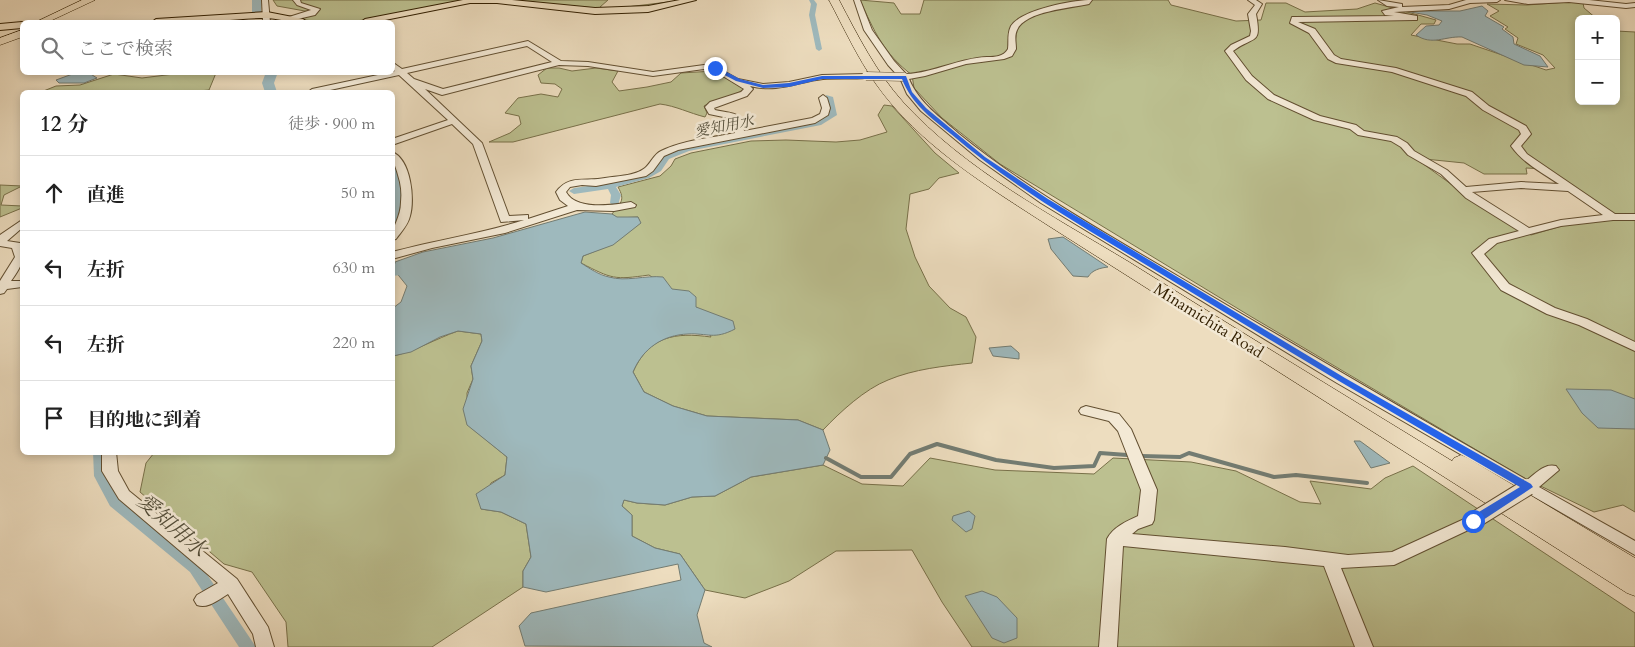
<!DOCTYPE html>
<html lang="ja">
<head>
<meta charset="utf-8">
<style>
  :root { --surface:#fff; --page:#f2f2f2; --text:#222; --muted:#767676; --line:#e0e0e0 }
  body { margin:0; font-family:Cardo,"Noto Serif JP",serif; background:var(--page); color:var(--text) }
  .controls { position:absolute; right:15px; top:15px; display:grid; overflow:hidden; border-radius:8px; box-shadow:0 2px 8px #0003 }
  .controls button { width:45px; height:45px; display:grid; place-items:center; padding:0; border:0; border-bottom:1px solid var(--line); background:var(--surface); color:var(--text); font:25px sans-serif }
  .stop { position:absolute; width:15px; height:15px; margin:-11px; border:4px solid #2563eb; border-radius:50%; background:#fff }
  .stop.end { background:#2563eb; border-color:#fff; box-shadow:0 1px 5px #0008 }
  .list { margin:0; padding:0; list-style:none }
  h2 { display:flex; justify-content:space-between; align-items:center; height:65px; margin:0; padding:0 20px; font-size:21px }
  h2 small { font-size:16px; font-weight:400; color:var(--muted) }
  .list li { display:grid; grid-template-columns:32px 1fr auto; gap:15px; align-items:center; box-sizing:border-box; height:75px; padding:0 20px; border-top:1px solid var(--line) }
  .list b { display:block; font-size:19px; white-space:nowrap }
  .list em { font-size:16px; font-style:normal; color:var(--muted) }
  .icon { flex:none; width:28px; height:28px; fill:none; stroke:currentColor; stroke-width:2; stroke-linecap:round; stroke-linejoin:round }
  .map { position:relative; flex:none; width:1635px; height:647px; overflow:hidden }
  .search { position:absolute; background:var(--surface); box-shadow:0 2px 8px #0003; left:20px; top:20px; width:375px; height:55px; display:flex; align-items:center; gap:12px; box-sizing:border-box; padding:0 18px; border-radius:8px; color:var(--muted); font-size:19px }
  .panel { position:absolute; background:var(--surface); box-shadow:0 2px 8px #0003; left:20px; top:90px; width:375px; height:365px; border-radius:8px }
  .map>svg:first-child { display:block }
  .green { fill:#bcc090; stroke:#787049; fill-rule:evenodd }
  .water { fill:#9eb9bd; stroke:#737c72 }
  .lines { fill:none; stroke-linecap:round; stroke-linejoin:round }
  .stream { stroke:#737c72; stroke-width:4 }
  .canal { fill:#9eb9bd; fill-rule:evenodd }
  .river { fill:#9eb9bd; fill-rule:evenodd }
  .minor-casing { stroke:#624f31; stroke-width:2 }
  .major-casing { stroke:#332002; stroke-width:2 }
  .highway-casing { stroke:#332002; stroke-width:1 }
  .minor { fill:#f3e9d5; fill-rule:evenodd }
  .major { fill:#edddbf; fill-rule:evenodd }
  .highway { fill:#edddbf; fill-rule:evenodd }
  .minor-bridge-far1-casing { stroke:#624f31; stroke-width:9; stroke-linecap:butt }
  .minor-bridge-casing { stroke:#624f31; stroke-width:18; stroke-linecap:butt }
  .minor-bridge-far1 { stroke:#f3e9d5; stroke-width:8 }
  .minor-bridge { stroke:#f3e9d5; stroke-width:16 }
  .route { fill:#2563eb }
  .labels { text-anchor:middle; stroke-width:5; stroke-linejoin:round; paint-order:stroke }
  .far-water-label { font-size:15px; font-style:italic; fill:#534e3a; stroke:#f3e9d5 }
  .street-label { font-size:16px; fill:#332002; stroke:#f3e9d5 }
  .near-water-label { font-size:21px; font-style:italic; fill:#534e3a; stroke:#f3e9d5 }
</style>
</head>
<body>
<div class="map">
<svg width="1635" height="647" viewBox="0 0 1635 647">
  <rect width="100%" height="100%" fill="#edddbf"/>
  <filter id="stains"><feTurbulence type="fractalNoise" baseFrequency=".004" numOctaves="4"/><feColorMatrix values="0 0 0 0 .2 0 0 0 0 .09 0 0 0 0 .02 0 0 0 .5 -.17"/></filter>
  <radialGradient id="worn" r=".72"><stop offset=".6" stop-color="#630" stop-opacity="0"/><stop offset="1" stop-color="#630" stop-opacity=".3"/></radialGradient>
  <!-- green -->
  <g class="green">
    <path d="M 273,0 L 466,0 C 411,11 354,29 299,19 L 316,13 L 277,6 Z"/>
    <path d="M 524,0 L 608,0 L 600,7 L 610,9 L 668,2 L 668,4 C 616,13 573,6 521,1 Z"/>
    <path d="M 860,0 L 894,3 L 901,14 L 920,14 L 924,0 L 1168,0 L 1171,5 L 1236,21 L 1261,20 L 1266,3 L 1286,3 L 1305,12 L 1357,9 L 1375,3 L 1436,20 L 1434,24 L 1421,24 L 1411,35 L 1457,44 L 1470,44 L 1546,70 L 1555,68 L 1543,55 L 1516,44 L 1518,38 L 1505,29 L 1508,27 L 1490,16 L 1499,11 L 1487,4 L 1527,5 L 1568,2 L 1583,3 L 1584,8 L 1597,19 L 1579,19 L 1579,101 L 1616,101 L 1616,31 L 1635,32 L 1635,512 L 1623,505 L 1594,512 L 1522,477 L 1250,316 L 1000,164 L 942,118 L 914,88 L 912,75 C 884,54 874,31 860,0 ZM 1415,158 L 1464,163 L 1484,174 L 1527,174 L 1526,168 L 1545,169 L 1618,219 L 1565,225 L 1531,235 L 1466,198 L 1455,187 Z"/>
    <path d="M 547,68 L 559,68 L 572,71 L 596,68 L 618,71 L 612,82 L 619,91 L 647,87 L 671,82 L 681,73 L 714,71 L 744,89 C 732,98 717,98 704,106 L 707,113 L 705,117 C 689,113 676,106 660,104 L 513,142 L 489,142 L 510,133 L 521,124 L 519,116 L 505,113 L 518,98 L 541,94 L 558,97 L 562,89 L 555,84 L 541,83 L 538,75 Z"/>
    <path d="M 182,73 L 216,73 L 209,90 L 189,92 L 41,92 L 56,86 L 80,85 L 114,74 L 142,78 Z"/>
    <path d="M 884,105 L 892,106 L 935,153 L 959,173 L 939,178 L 929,189 L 910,194 L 906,229 L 915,257 L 929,286 L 950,308 L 966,317 L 976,337 L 972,363 C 944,366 914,369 888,380 C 865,389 840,412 823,430 L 798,420 L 707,416 L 673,406 L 644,392 L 633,372 C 649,336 675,332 711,337 L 696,307 L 649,275 C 614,280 612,279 581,263 L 583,256 L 613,244 L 640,223 L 638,217 L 617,218 L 612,214 C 620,203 626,201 618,187 L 660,176 L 671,166 L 675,159 L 691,153 L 751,141 L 786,140 L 836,142 L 860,140 L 887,132 L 878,115 Z"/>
    <path d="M 0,185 L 22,186 L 4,195 L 1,205 L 22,206 L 22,208 L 0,217 Z"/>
    <path d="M 458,331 L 481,334 L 482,341 L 471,366 L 473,379 L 467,393 L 468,425 L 507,457 L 505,475 L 491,483 L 481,509 L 501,512 L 526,524 L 531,557 L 523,571 L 523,587 L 432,647 L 288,647 L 286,622 L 252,572 L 224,564 L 140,492 L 146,463 L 154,453 L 392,452 L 393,356 C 416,351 435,339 458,331 Z"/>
    <path d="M 930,458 L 995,470 L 1094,474 L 1113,458 L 1191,462 L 1236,471 L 1300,502 L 1321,504 L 1310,481 L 1371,489 L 1385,478 L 1413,466 L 1635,613 L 1635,647 L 972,647 L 942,602 L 912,550 L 836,551 L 789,581 L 745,598 L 705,590 L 680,554 L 655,548 L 632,536 L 632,515 L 622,506 L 624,500 L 637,503 L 665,505 L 692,497 L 715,496 L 751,477 L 823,465 L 862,484 L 903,486 Z"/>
  </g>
  <!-- water -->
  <g class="water">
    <path d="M 1482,6 L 1488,11 L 1485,16 L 1504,27 L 1502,29 L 1513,37 L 1514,44 L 1540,56 L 1548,67 L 1524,65 L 1462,37 C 1445,36 1432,46 1416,35 L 1426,26 L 1439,25 L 1442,21 L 1427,15 L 1405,11 L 1460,11 Z"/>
    <path d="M 78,72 L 89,73 L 97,78 L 84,83 L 59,83 L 56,80 Z"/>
    <path d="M 585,212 L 612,214 L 617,217 L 638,217 L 641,223 L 613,245 L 583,256 L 581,263 C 589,268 599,275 609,277 C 626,282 645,275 663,277 L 672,289 L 689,291 L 696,297 L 696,307 L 733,321 L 735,329 C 714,340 708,333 688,334 C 663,335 643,348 633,372 L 644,392 L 673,406 L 707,416 L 798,420 L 823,430 L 830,450 L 823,465 L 751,477 L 715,496 L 692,497 L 665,505 L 637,503 L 624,500 L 622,506 L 632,515 L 632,536 L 655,548 L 680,554 L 705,590 L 697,615 L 704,643 L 712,647 L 525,646 L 519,626 L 531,613 L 681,580 L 678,564 L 546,592 L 523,587 L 523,571 L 531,557 L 526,524 L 501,512 L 481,509 L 476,494 L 505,475 L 507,457 L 467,425 L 463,409 L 473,379 L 471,366 L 482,341 L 481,334 L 458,331 L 440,337 L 411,352 L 393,356 L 393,308 L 401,302 L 407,286 L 395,271 L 395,262 L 423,252 L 493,238 Z"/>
    <path d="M 1063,237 L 1108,267 C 1100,268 1092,270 1088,277 L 1073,276 L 1051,249 L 1048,239 Z"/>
    <path d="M 1011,346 L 1019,353 L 1019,359 L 993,356 L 989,348 Z"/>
    <path d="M 1566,389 L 1611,390 L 1635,399 L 1635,429 L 1598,428 L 1582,413 Z"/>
    <path d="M 1354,441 L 1360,441 L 1390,463 L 1371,468 Z"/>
    <path d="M 969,511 L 975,516 L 972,529 L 966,532 L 952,520 L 953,516 Z"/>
    <path d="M 982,591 L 997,597 L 1017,618 L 1017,638 L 1004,643 L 992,638 L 965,596 Z"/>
  </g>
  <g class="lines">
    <!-- stream -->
    <g class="stream">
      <path d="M 1141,456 L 1180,457 L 1189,453 L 1274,477 L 1296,475 L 1367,483"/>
      <path d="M 826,458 L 861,477 L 891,477 L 910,454 L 937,444 L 996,460 L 1054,468 L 1094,466 L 1100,453 L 1127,455"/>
    </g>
    <!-- canal -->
    <g class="canal">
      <path d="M 809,0 L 814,0 L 817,4 L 815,15 L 822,49 L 819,51 L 816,49 L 809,15 L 811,4 Z"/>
      <path d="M 826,95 L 833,97 L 837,115 L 821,125 L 689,151 L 669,159 L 661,171 L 649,178 L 616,187 L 621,195 L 618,205 L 615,206 L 610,203 L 611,195 L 608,189 L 574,194 L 569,191 L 574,188 L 616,182 L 643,174 L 655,167 L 663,155 L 684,147 L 816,121 L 829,114 Z"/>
      <path d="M 93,452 L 107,452 L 108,476 L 120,498 L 200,564 L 256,647 L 239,647 L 190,572 L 110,506 L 94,476 Z"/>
    </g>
    <!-- river -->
    <g class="river">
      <path d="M 252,0 L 262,0 L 261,15 L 257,16 L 252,13 Z"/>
      <path d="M 266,72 L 278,72 L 274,83 L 277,92 L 265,92 L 262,83 Z"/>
      <path d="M 392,161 L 397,162 C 411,183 412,210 398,230 L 392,232 Z"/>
      <path d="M 392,263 L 398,264 L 404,271 L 401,275 L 392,276 Z"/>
    </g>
    <defs>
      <g id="minor">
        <path d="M 262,0 L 268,0 L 270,22 L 263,22 Z"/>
        <path d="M 293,0 L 300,0 L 301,3 L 320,9 L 315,15 L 289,21 L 289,17 L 311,10 L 297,5 Z"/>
        <path d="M 854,0 L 860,0 L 872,30 L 894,61 L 906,74 C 934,73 959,58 987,57 C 995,57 1003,57 1008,49 C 1009,41 1007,34 1011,26 C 1022,9 1074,0 1092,0 L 1089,4 C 1071,8 1025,11 1017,30 C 1014,36 1016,43 1016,49 L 1012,56 L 1004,59 L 966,64 L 925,76 L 909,79 C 919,103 940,117 959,134 C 1028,190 1105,233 1181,278 C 1296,346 1411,414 1527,480 C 1536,473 1545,463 1556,466 L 1559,470 L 1539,487 L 1635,541 L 1635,555 L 1337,383 L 1041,203 L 980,160 L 921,111 L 907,94 L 900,78 L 888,65 L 864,30 Z"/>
        <path d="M 1248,0 L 1256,0 L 1262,4 L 1256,14 C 1262,46 1254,35 1233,51 L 1252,76 L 1274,95 L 1320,116 L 1356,125 L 1364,131 L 1397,137 L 1407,143 L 1414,151 L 1447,170 L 1466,187 L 1521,182 L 1559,184 C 1542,173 1523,163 1511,146 L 1521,134 L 1519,130 L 1483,110 L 1466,96 L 1392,72 L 1336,63 L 1328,59 L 1309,33 L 1290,23 L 1292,17 L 1295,17 L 1394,16 L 1385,15 L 1382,11 L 1399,7 L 1387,6 L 1378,0 L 1402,4 L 1402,7 L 1449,5 L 1466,0 L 1500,0 L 1497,2 L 1470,3 L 1449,9 L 1394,12 L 1417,16 L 1417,20 L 1414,20 L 1298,22 L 1315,29 L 1334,55 L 1341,59 L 1396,68 L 1472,92 L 1489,106 L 1526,126 L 1531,134 L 1521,146 L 1527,154 L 1615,214 L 1635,214 L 1635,220 L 1613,220 L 1561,226 L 1497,243 L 1484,254 L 1509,284 L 1555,308 L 1587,319 L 1635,342 L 1635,351 L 1579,325 L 1547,314 L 1501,290 L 1472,253 L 1489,239 L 1519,231 L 1466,198 L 1441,174 L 1408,155 L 1401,147 L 1391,141 L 1358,135 L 1350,129 L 1314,120 L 1268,99 L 1246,80 L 1225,51 L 1231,45 L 1250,36 L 1251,31 L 1248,14 L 1255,5 ZM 1521,188 L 1568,191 L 1603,215 L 1561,220 L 1529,228 L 1472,192 Z"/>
        <path d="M 1505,0 L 1589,0 L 1626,4 L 1635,3 L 1635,7 L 1626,8 L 1569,2 L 1528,4 Z"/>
        <path d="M 528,41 L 561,61 L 588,62 L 653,72 L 704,65 L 715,66 L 738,79 L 763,84 L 789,82 L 822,75 L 866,74 L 870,76 L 866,78 C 852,79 837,78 823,79 C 797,82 778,93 750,86 L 753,89 L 747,96 L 714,108 L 715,110 C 733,114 743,111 744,131 L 812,118 L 820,114 L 822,108 L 819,98 L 823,95 L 827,98 L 830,108 L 828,115 L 815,123 L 678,150 L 664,156 L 653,171 L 646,176 L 596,186 L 582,185 L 570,187 L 566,192 C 576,211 613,205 631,202 L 636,205 L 635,207 L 614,211 L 577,210 L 505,233 L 432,248 L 392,259 L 392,252 C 436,240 481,234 524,220 L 501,222 L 473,144 L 452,124 L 392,145 L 392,139 L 448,120 L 399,75 L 321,92 L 308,92 L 312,89 L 392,72 L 395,71 L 392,69 L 392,62 L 402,69 ZM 527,46 L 552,62 L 443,89 L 414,79 L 407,73 ZM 559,65 L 588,66 L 653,76 L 704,69 L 713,70 L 744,89 L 741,92 L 710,102 L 705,107 L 709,114 L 733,119 L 735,133 C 711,138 683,140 661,151 C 654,154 651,163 645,168 C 635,176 617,176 605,178 C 586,182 569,174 556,192 L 560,200 L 568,206 L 528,219 L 528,215 L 509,216 L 482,143 L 425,89 L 442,95 Z"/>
        <path d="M 392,152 C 411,159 415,200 410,216 C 408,225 401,232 396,239 L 392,240 C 392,225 401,218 401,202 C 402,193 401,184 398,175 C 396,166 392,161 392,152 Z"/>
        <path d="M 22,220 L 22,228 L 7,241 L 20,243 C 28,257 19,270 11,281 L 22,281 L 22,287 L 7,289 L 4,293 L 0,294 L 0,281 L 15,257 L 12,248 L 0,246 L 0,235 Z"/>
        <path d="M 1086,406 L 1119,414 L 1131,429 L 1157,490 L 1154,520 L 1152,524 L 1138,529 L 1132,534 L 1285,547 L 1348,555 L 1392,552 L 1473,515 L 1479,517 L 1481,521 L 1479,525 L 1394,565 L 1341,568 L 1373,647 L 1355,647 L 1324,566 L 1123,546 L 1117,647 L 1099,647 L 1107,539 C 1113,527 1127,521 1138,516 L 1141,490 L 1118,431 L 1109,421 L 1081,414 L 1079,411 L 1081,408 Z"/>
        <path d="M 102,452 L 116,452 L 118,471 L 129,491 L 237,579 L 268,627 L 274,647 L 256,647 L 253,634 L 228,594 C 218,600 208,609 197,605 L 194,600 L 197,595 L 218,583 L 119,499 L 102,471 Z"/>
      </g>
      <g id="major">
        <path d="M 463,0 L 512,0 L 595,8 L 648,6 L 680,0 L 696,0 L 648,12 L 595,14 L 497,3 L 470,3 L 375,22 L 361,22 L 365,19 Z"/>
        <path d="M 267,12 L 303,19 L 307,22 C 293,24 279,18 265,18 C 228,18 189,27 152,22 L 156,19 Z"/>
        <path d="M 22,22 L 22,28 L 0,30 L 0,24 Z"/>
      </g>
      <g id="highway">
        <path d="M 82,0 L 95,0 L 48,22 L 36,22 Z"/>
        <path d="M 829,0 L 839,0 C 858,36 876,72 903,102 C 965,170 1051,215 1129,262 C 1236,329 1344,395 1452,461 L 1454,458 L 1461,455 L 1468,458 L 1635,558 L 1635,596 L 1627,593 L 1049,226 C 987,186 919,145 876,84 C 857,57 844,28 829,0 Z"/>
        <path d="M 22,30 L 22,37 L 0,45 L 0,38 Z"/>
      </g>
    </defs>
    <!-- minor casing -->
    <use href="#minor" class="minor-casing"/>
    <!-- major casing -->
    <use href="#major" class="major-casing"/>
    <!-- highway casing -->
    <use href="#highway" class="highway-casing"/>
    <!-- minor -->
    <use href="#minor" class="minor"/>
    <!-- major -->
    <use href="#major" class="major"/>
    <!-- highway -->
    <use href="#highway" class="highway"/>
    <defs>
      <path id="minor-bridge-far1" d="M 866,76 L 904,77"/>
      <path id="minor-bridge" d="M 1473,521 L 1528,487"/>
    </defs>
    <!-- minor-bridge-far1 casing -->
    <use href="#minor-bridge-far1" class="minor-bridge-far1-casing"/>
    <!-- minor-bridge casing -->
    <use href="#minor-bridge" class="minor-bridge-casing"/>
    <!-- minor-bridge-far1 -->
    <use href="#minor-bridge-far1" class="minor-bridge-far1"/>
    <!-- minor-bridge -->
    <use href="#minor-bridge" class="minor-bridge"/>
  </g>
  <!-- route -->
  <path class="route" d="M 713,67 L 717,67 L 740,79 L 763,85 L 789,83 L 822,76 L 906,76 L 912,92 L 926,108 L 985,157 L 1048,199 L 1345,378 L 1531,484 L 1533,487 L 1477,524 L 1469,524 L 1468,521 L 1469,518 L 1520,487 C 1406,421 1293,354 1181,286 C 1103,238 1021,194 951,134 C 931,118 911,103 902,79 L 822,79 L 789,87 L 763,88 L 736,81 L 713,69 Z"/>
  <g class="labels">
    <!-- far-water labels -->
    <g class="far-water-label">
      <text transform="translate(724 126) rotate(-11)" y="5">愛知用水</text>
    </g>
    <!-- street labels -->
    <g class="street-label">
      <text transform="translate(1209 320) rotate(32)" y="6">Minamichita Road</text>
    </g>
    <!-- near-water labels -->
    <g class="near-water-label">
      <text transform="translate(172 525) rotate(41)" y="7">愛知用水</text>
    </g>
  </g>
  <rect width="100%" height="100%" filter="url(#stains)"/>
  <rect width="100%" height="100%" fill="url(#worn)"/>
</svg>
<div class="controls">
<button>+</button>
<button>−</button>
</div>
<div class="stop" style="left:1473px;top:521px"></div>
<div class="stop end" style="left:715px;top:68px"></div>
<div class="search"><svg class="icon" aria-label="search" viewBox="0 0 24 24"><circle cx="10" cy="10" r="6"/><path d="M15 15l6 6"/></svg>ここで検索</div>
<section class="panel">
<h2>12 分<small>徒歩 · 900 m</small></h2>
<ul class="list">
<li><svg class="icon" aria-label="ahead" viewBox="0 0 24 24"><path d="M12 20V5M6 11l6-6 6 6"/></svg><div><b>直進</b></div><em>50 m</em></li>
<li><svg class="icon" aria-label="left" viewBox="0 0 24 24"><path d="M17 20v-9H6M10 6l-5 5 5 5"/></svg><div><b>左折</b></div><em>630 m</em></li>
<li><svg class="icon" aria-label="left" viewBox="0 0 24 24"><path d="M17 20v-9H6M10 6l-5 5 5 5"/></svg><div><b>左折</b></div><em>220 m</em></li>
<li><svg class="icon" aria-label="arrive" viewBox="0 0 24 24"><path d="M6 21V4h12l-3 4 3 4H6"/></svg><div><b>目的地に到着</b></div></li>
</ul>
</section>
</div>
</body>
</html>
